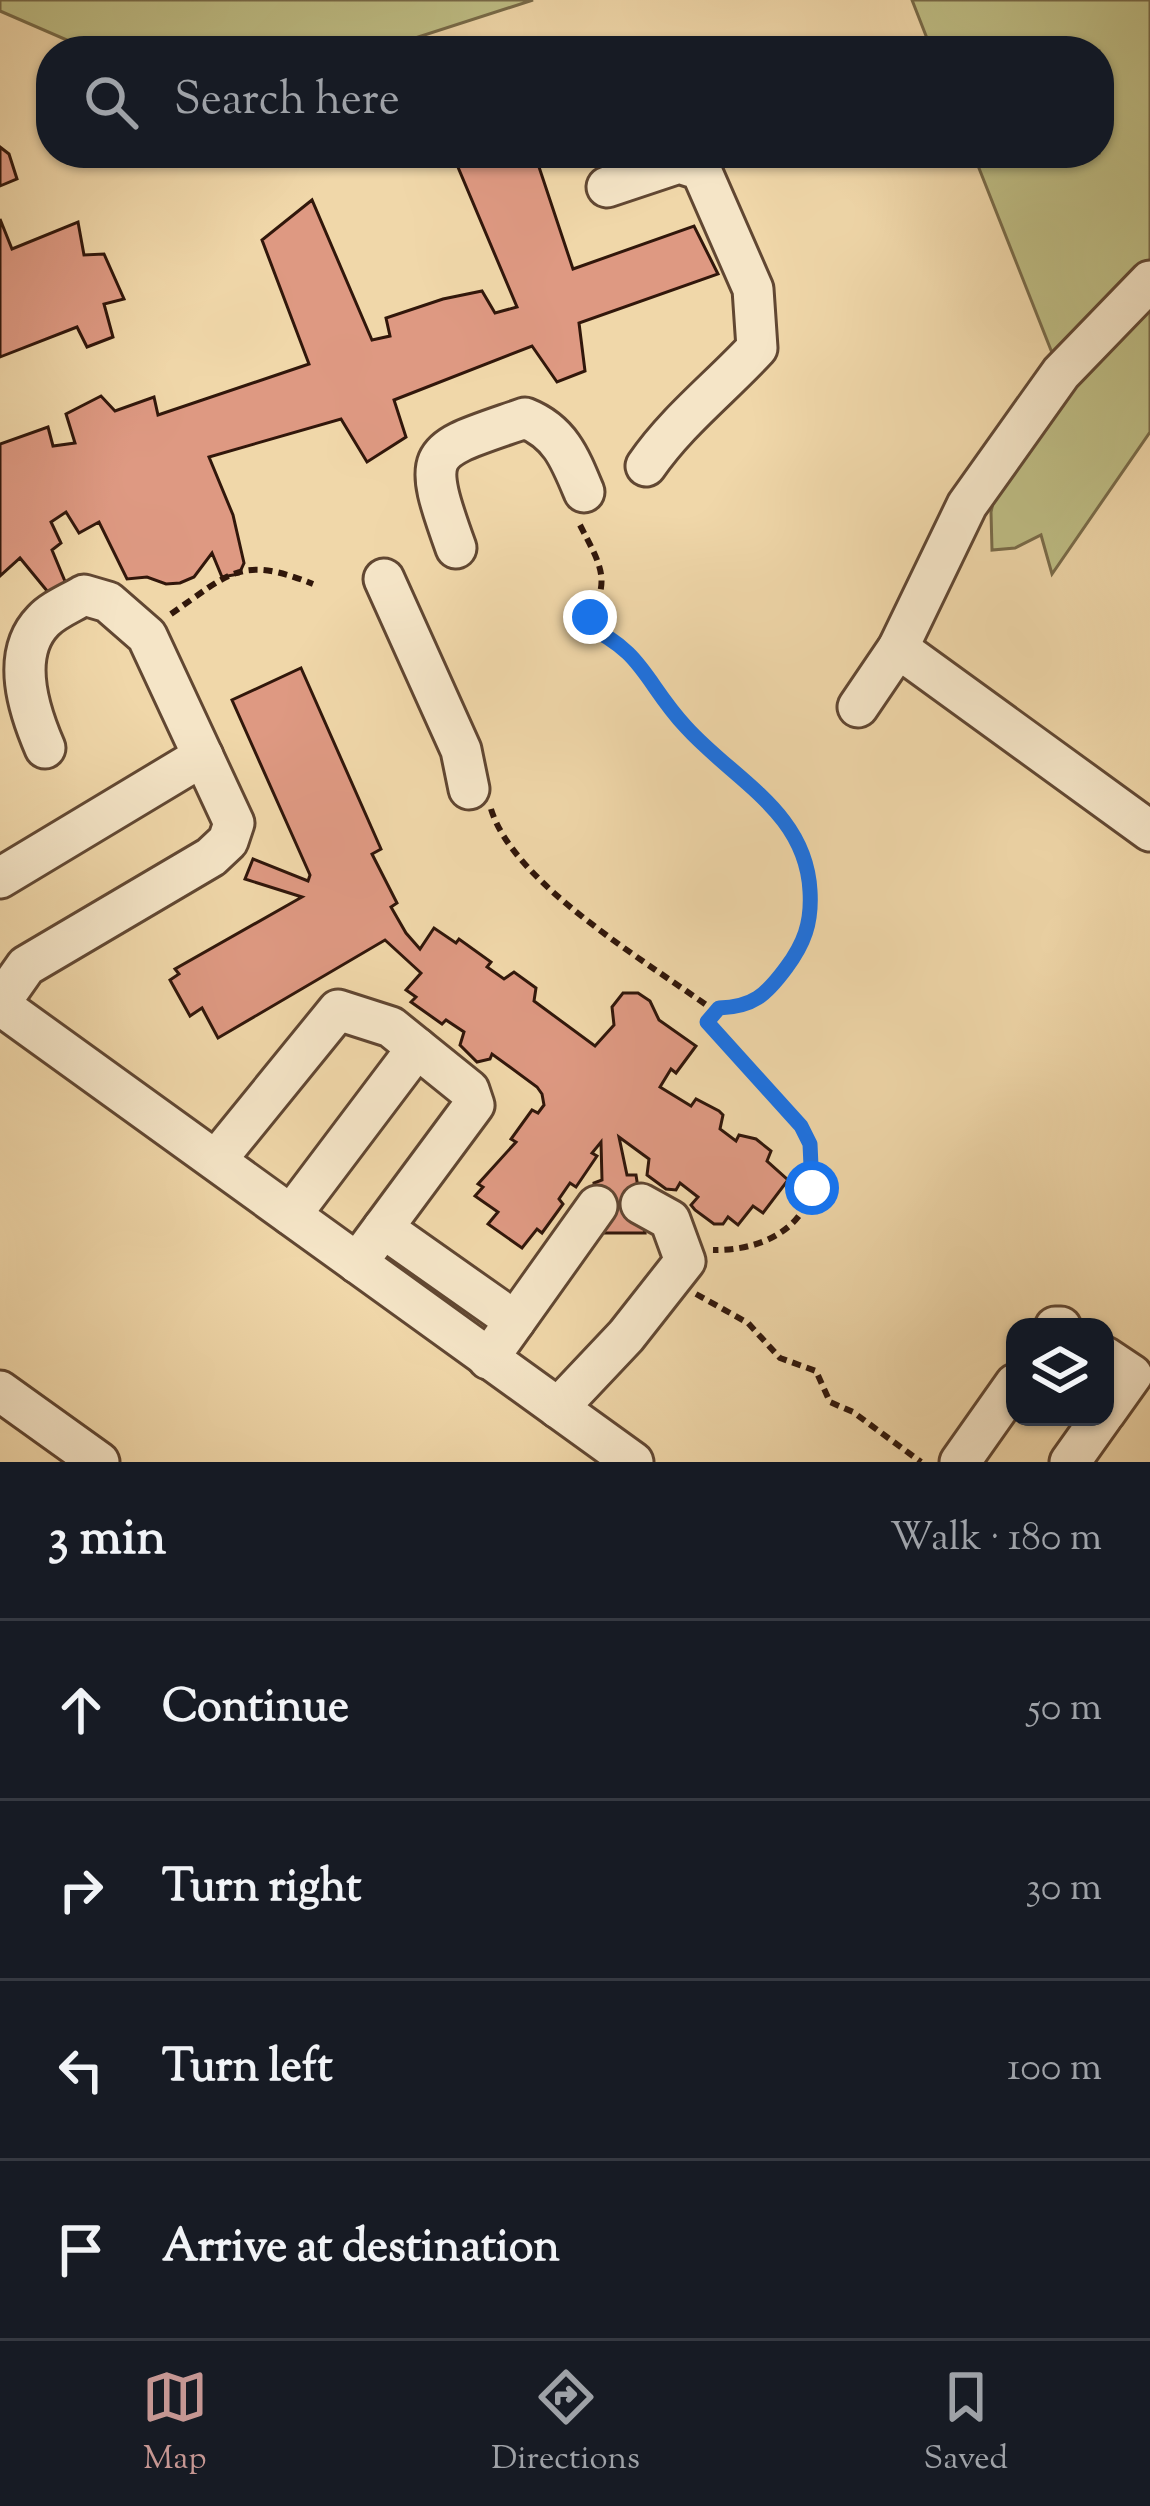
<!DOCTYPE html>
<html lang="en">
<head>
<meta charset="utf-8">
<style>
  :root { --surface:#171b24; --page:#242831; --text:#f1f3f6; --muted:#9ea1a6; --line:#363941; --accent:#c59692 }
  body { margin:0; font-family:"Sorts Mill Goudy",serif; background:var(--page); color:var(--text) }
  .controls { position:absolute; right:36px; bottom:36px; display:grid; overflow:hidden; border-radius:24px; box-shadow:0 3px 9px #0004 }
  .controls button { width:108px; height:108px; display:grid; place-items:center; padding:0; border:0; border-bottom:3px solid var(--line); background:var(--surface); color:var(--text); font:60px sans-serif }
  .stop { position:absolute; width:36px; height:36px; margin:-27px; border:9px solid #1a73e8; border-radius:50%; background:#fff }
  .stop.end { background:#1a73e8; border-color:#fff; box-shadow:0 3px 12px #0008 }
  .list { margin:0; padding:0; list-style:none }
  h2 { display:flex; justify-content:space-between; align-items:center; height:156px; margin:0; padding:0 48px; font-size:51px }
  h2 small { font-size:39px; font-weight:400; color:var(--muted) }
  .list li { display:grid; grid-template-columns:78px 1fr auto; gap:36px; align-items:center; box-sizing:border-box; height:180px; padding:0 48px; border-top:3px solid var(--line) }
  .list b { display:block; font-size:45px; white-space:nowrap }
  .list em { font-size:39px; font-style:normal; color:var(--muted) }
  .icon { flex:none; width:66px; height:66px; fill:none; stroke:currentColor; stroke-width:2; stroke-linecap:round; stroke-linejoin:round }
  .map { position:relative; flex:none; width:1150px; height:1462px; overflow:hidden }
  .search { position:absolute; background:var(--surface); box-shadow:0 3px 9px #0004; left:36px; right:36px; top:36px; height:132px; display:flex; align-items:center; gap:30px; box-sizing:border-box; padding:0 42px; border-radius:48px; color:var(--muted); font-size:45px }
  .sheet { height:876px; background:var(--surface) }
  nav { display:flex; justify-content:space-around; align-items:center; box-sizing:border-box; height:168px; border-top:3px solid var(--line); background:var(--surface); font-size:33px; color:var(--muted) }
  nav a { display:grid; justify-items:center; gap:6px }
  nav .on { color:var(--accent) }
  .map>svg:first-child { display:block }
  .green { fill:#bebd84; stroke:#786a48; stroke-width:3 }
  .building { fill:#de9982; stroke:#31170b; stroke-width:3 }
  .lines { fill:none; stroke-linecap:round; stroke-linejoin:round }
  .minor-casing { stroke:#614732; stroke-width:45 }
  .path { stroke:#31170b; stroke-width:6; stroke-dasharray:9 6; stroke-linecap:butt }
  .minor { stroke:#f5e5c7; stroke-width:39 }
  .route { stroke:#1a73e8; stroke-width:15 }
</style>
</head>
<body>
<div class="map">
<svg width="1150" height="1462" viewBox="0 0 1150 1462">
  <rect width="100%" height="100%" fill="#f0d7a9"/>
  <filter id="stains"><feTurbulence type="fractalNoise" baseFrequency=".00167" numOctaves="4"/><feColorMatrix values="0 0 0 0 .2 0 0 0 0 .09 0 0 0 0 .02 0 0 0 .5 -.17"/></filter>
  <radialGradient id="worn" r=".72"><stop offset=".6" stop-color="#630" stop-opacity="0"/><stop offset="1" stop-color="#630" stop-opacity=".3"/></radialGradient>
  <!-- green -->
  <g class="green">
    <path d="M 0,0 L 533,0 L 375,51 L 92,51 L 0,11 Z"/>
    <path d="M 912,0 L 1150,0 L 1150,432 L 1052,574 L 1041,535 L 1015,548 L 992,550 L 991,512 L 996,490 L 1060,373 L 973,153 L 1099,153 L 1099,51 L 932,51 Z"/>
  </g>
  <!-- building -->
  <g class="building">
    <path d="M 0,147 L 9,154 L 17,179 L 0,186 Z"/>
    <path d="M 452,153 L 551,153 L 536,158 L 573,269 L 694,226 L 718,274 L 579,323 L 585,371 L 557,382 L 532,346 L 394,400 L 406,437 L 367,462 L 341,419 L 209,457 L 233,515 L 244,563 L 239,574 L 222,577 L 212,553 L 194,577 L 180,583 L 166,584 L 147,577 L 127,579 L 99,522 L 79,533 L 66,512 L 51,522 L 61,543 L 52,550 L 69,591 L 57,603 L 20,558 L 0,576 L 0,444 L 48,427 L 53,446 L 75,443 L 66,414 L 101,396 L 115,411 L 154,397 L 158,415 L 309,364 L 262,240 L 312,200 L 372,340 L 390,336 L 386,318 L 443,299 L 482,291 L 495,313 L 517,307 Z"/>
    <path d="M 0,219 L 12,249 L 78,222 L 84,255 L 104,254 L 124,299 L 104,304 L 113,337 L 87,347 L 77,327 L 0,357 Z"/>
    <path d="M 301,668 L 381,849 L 372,854 L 397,903 L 391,907 L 406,933 L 420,949 L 434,928 L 456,943 L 459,939 L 491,962 L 487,967 L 504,979 L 514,972 L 536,988 L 534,1001 L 595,1046 L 614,1025 L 612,1007 L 623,993 L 638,993 L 650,1001 L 659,1020 L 696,1046 L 676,1073 L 671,1069 L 660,1087 L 691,1106 L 696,1099 L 719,1111 L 723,1115 L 720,1129 L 736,1141 L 739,1135 L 756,1139 L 771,1151 L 767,1161 L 788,1180 L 763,1213 L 753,1206 L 738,1225 L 728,1217 L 723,1224 L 714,1224 L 695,1210 L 691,1205 L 698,1197 L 680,1183 L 676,1190 L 666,1189 L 647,1175 L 649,1159 L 619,1137 L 627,1175 L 636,1175 L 645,1233 L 602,1233 L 594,1183 L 602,1180 L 601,1142 L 592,1153 L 597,1156 L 576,1187 L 570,1183 L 559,1199 L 563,1204 L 542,1233 L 537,1229 L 522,1248 L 488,1224 L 498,1212 L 475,1196 L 483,1187 L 478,1184 L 516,1142 L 511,1139 L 532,1110 L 538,1113 L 544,1105 L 542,1094 L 537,1087 L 492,1054 L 490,1059 L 477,1062 L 460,1045 L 464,1032 L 446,1020 L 442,1024 L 411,1002 L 416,997 L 406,990 L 421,973 L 385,940 L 218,1038 L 202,1008 L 190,1016 L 170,980 L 179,974 L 175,969 L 302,897 L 245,879 L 253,859 L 308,881 L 310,875 L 232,700 Z"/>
  </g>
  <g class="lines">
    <defs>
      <g id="minor">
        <path d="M 607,187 L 679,163 L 701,170 L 753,289 L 757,348 C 720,388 677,421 646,466"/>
        <path d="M 456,548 C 419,446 428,452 525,418 C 560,432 570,458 584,492"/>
        <path d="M 384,579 L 461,750 L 469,789"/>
        <path d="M 898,648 L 1150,831"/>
        <path d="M 858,707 L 898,648 L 967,505 L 1061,373 L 1150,281"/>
        <path d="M 0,878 L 203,756"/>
        <path d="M 0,1003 L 26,966 L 211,857 L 228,841 L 234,823 L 147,636 L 108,602 L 84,595 C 71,603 53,610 43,621 C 10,655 29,711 45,748"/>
        <path d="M 0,1005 L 633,1462"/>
        <path d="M 216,1160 L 338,1010 L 391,1027 L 469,1090 L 474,1105 L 357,1263"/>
        <path d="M 291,1215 L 417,1048"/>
        <path d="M 383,1228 L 515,1321"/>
        <path d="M 1055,1327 L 1061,1327"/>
        <path d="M 1105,1357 L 1132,1375 L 1105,1413"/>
        <path d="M 488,1359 L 597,1206"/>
        <path d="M 0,1391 L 99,1462"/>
        <path d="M 558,1408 L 626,1336 L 685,1261 L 670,1220 L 641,1204"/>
        <path d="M 960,1462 L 1015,1384"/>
        <path d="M 1070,1462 L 1102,1417"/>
      </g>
    </defs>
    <!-- minor casing -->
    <use href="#minor" class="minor-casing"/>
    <!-- path -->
    <g class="path">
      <path d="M 580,525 C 602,568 613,582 584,625 C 644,650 646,683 686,728 C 734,780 806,813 810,891 C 812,923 804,944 786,968 C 766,995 753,1007 719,1008 L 707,1022 L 801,1127 C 837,1200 788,1251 713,1250"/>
      <path d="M 171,614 C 230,573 241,555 313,584"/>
      <path d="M 491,809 C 514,885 651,964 716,1012"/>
      <path d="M 696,1294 L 748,1323 L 780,1358 L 816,1371 L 830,1402 L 853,1412 L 921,1462"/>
    </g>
    <!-- minor -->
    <use href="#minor" class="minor"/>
  </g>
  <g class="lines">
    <!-- route -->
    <path class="route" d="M 590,617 L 584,625 C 644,651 645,683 686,727 C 734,780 806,812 810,891 C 812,923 804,944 786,968 C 766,995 753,1007 719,1008 L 707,1022 L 801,1126 L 810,1144 L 812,1188"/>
  </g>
  <rect width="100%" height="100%" filter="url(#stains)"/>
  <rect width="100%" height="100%" fill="url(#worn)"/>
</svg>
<div class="controls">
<button><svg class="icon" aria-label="layers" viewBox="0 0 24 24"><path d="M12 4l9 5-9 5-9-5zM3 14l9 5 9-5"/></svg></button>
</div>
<div class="stop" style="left:812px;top:1188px"></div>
<div class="stop end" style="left:590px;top:617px"></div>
<div class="search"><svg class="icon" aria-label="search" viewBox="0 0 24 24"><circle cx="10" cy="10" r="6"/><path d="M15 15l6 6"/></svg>Search here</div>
</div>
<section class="sheet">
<h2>3 min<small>Walk · 180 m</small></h2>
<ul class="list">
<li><svg class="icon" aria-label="ahead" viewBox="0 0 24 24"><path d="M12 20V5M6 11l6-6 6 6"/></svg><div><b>Continue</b></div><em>50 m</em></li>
<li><svg class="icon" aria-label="right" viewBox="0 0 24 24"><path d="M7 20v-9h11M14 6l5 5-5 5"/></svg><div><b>Turn right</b></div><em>30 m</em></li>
<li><svg class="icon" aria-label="left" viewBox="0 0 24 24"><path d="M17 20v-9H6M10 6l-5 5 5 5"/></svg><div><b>Turn left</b></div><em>100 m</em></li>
<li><svg class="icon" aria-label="arrive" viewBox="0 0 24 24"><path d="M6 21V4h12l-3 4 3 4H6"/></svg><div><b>Arrive at destination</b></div></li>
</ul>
</section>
<nav>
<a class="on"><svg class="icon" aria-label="map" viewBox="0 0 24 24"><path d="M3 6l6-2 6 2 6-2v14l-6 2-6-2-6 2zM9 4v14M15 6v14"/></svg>Map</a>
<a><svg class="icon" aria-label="directions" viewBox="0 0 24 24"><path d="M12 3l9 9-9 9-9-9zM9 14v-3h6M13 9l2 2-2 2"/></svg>Directions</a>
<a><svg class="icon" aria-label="saved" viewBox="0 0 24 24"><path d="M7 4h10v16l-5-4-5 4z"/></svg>Saved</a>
</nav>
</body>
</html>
